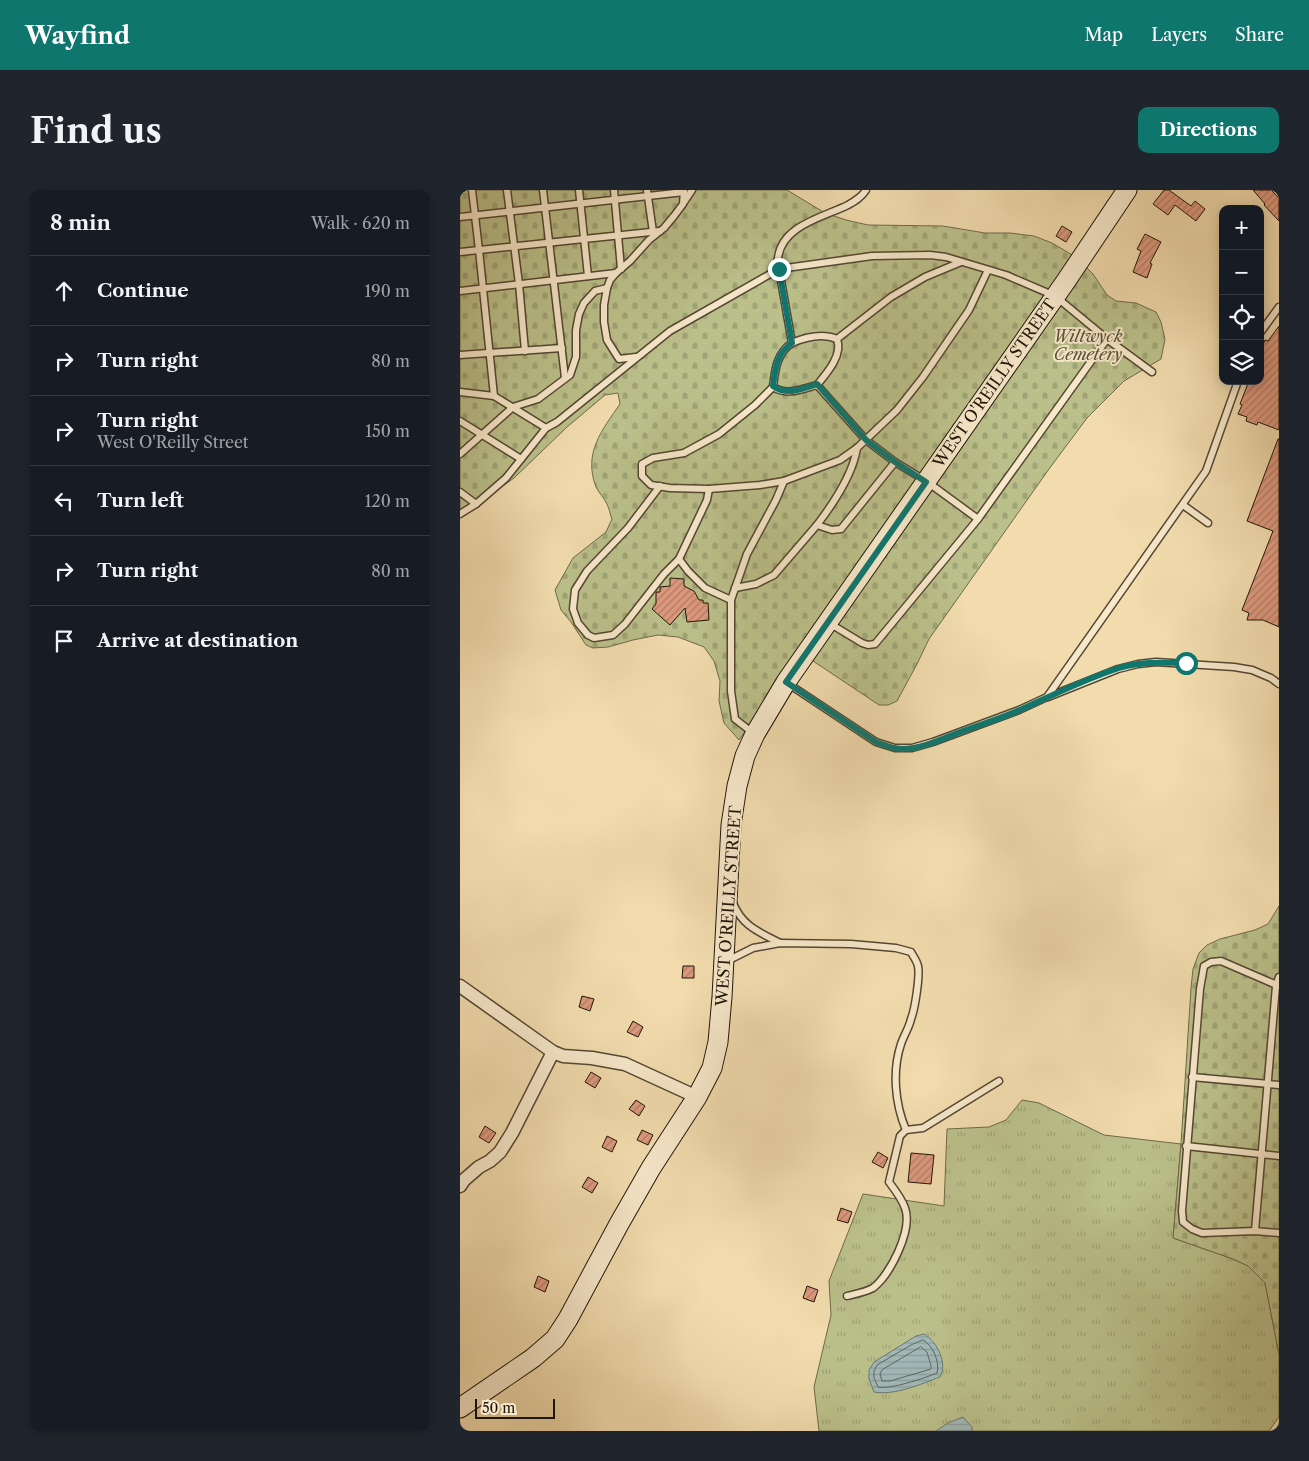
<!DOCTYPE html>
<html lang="en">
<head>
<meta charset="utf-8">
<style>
  :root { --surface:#171b24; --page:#20242c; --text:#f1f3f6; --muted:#9ea1a6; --line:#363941; --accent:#0f766e }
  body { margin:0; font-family:"Libre Caslon Text",serif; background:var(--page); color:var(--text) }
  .controls { position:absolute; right:15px; top:15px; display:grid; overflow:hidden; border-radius:10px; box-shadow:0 2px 12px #0003 }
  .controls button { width:45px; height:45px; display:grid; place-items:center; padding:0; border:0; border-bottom:1px solid var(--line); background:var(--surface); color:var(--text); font:25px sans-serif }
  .scale { position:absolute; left:15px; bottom:12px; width:80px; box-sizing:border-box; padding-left:5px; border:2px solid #1f150a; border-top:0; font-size:14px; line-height:18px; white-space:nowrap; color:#1f150a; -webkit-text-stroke:4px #f7e8ca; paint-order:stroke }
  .stop { position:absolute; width:15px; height:15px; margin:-11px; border:4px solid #0f766e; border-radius:50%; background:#fff }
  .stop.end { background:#0f766e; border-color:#fff; box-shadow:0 1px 5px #0008 }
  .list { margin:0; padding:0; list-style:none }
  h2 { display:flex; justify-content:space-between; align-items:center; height:65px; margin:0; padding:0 20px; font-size:21px }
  h2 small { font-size:16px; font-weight:400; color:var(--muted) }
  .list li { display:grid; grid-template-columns:32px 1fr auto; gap:15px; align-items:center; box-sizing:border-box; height:70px; padding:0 20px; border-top:1px solid var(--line) }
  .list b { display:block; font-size:19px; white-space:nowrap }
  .list p { margin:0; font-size:16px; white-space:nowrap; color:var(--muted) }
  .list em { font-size:16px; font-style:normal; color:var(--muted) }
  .icon { flex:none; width:28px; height:28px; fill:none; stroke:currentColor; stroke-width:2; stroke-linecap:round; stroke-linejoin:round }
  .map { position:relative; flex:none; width:819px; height:1241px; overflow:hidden; border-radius:10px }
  header { display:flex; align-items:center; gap:30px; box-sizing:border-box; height:70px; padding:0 25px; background:var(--accent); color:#fff }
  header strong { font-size:24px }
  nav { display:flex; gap:28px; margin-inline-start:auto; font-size:18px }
  .intro { display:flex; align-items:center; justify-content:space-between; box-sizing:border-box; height:120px; padding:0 30px }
  h1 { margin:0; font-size:35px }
  .button { padding:12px 22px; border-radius:10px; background:var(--accent); color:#fff; font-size:18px; font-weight:700 }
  main { display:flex; gap:30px; padding:0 30px }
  aside { flex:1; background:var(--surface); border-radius:10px; box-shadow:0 2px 12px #0003 }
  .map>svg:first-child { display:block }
  .grass { fill:url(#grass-tufts); stroke:#6d6a4a }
  .cemetery { fill:url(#cemetery-stones); stroke:#6d6a4a }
  .water { fill:url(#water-rules); stroke:#6d7772 }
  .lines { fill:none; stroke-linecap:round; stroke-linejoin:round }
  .shore { stroke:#606660; stroke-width:1 }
  .building { fill:url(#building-hatch); stroke:#1f150a }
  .lane-casing { stroke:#544733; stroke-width:9 }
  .street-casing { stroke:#544733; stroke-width:15 }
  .secondary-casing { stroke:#1f150a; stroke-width:21 }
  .lane { stroke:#f7e8ca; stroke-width:6 }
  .street { stroke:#f7e8ca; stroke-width:12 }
  .secondary { stroke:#f7e8ca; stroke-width:19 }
  .route { stroke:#0f766e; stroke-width:6 }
  .labels { text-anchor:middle; stroke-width:4; stroke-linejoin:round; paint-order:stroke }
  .park-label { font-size:16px; font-style:italic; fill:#565137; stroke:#f7e8ca }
  .street-label { font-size:16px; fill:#1f150a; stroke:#f7e8ca }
</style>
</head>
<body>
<header>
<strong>Wayfind</strong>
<nav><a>Map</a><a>Layers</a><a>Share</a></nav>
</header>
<div class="intro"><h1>Find us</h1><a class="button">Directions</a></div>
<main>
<aside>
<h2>8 min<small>Walk · 620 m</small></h2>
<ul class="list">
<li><svg class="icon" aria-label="ahead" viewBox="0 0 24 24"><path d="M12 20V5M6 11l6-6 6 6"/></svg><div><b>Continue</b></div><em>190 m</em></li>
<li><svg class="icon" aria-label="right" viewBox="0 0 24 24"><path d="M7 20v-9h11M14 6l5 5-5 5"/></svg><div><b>Turn right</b></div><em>80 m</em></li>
<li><svg class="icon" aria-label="right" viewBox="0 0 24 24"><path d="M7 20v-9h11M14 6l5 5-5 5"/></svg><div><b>Turn right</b><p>West O'Reilly Street</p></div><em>150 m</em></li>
<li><svg class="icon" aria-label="left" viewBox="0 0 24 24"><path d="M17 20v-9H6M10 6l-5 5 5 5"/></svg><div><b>Turn left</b></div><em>120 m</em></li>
<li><svg class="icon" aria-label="right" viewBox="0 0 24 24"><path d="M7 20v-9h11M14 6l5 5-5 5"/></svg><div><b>Turn right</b></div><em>80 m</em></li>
<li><svg class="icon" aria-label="arrive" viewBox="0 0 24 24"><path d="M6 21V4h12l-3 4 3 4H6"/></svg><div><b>Arrive at destination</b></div></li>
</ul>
</aside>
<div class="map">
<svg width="819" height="1241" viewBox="0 0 819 1241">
  <defs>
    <pattern id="grass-tufts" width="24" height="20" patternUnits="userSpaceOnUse" patternTransform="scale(1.25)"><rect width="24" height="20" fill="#bbc08a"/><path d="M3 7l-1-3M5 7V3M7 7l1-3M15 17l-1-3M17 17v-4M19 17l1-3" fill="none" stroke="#a0a476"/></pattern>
    <pattern id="cemetery-stones" width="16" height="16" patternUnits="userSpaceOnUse" patternTransform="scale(1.25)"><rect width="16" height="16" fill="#bbc08a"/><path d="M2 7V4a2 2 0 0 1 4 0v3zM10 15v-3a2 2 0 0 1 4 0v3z" fill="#a0a476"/></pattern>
    <pattern id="water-rules" width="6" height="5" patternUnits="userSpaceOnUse" patternTransform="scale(1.25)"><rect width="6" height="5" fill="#a1b8b7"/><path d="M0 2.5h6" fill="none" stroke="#8a9d9c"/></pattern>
    <pattern id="building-hatch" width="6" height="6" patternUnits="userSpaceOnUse" patternTransform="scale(1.25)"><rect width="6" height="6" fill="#de9a7e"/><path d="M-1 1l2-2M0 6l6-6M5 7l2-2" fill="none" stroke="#b37c65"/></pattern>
  </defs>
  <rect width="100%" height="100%" fill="#f2dcae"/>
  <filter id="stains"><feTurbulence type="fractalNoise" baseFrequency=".004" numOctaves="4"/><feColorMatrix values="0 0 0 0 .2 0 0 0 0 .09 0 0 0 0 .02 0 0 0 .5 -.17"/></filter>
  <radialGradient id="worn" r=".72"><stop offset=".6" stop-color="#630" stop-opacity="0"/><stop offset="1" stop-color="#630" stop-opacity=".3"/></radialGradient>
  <!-- grass -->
  <path class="grass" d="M 562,910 L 579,913 L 644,945 L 721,954 L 713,1048 L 773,1069 L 788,1076 L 805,1093 L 819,1164 L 819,1227 L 809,1241 L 359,1241 L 354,1197 L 371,1125 L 369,1091 L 403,1004 L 484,1016 L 487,939 L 529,937 L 546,930 Z"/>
  <!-- cemetery -->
  <g class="cemetery">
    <path d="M 0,0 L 327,0 L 365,23 L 386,30 L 408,35 L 483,36 L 525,43 L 550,43 L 574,46 L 592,53 L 614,66 L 279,550 L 264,533 L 259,511 L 260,491 L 254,471 L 244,457 L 218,447 L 198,445 L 173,450 L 148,457 L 133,458 L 126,455 L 111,432 L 101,420 L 95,400 L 113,368 L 146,342 L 152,329 C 150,324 149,318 147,314 C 144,308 139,303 136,297 C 123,263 142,240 160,214 L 158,203 L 145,205 L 107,237 L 54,288 L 0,327 Z"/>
    <path d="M 624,75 L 633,84 L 647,105 L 656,111 L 676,113 L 696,122 L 701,132 L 705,149 L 701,169 L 664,191 L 627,228 L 589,279 L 469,449 L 457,474 L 437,511 L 428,515 L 419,515 L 350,469 Z"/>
    <path d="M 819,716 L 819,1164 L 805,1093 L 788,1076 L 773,1069 L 713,1048 L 721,954 L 731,798 L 733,779 L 739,763 L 747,755 L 760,749 L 795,740 L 808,734 Z"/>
  </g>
  <!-- water -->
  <g class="water">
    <path d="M 464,1144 C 477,1151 488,1174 480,1187 C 462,1194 433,1206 414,1202 L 409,1189 L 409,1180 L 414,1172 L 456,1146 Z"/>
    <path d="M 503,1227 L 512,1237 L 512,1241 L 476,1241 L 488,1233 Z"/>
  </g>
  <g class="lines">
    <!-- shore -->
    <g class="shore">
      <path d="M 463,1150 C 473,1155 480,1172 477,1183 C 465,1188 429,1200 418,1197 L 414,1188 L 414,1181 L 417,1175 L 451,1155 Z"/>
      <path d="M 461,1157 L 467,1162 L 471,1176 L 471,1179 L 430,1191 L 422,1191 L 420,1184 L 422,1180 Z"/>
    </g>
  </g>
  <!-- building -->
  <g class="building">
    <path d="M 704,0 L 709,0 L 731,16 L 735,11 L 745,19 L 736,31 L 715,15 L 708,25 L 693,14 Z"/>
    <path d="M 793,0 L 811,0 L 819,8 L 819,31 L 804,15 L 805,14 Z"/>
    <path d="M 602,36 L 612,42 L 606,52 L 596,46 Z"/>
    <path d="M 685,44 L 701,52 L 690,73 L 692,74 L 687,88 L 673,82 L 681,61 L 677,59 Z"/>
    <path d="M 819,136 L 819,240 L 798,232 L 797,235 L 786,231 L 787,227 L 778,224 L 782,215 L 780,214 L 789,191 L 800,191 L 800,162 L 805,150 L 808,151 Z"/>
    <path d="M 818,249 L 819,249 L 819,437 L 803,430 L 787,430 L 789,423 L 782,420 L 813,341 L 787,331 Z"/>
    <path d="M 210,388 L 224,389 L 224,396 L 234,401 L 239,410 L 243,410 L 243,413 L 248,413 L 249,430 L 227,432 L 225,418 L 210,435 L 192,419 L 196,414 L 196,402 L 200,402 L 200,397 L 210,396 Z"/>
    <path d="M 223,776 L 234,776 L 234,788 L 222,788 Z"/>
    <path d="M 122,806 L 134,809 L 130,821 L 119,817 Z"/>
    <path d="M 173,831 L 183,837 L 178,847 L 167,842 Z"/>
    <path d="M 131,882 L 141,888 L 135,898 L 125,892 Z"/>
    <path d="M 176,910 L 185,916 L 179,926 L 169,919 Z"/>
    <path d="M 25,936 L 36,943 L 29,953 L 19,947 Z"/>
    <path d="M 182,940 L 193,945 L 188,955 L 177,950 Z"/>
    <path d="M 147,946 L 157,951 L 152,962 L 142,957 Z"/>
    <path d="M 418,962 L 428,968 L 423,978 L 412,972 Z"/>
    <path d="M 451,963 L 474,965 L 471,994 L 448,992 Z"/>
    <path d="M 128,987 L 138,993 L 132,1003 L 122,997 Z"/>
    <path d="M 381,1018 L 392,1022 L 388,1033 L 377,1030 Z"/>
    <path d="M 78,1086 L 89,1091 L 85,1102 L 74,1097 Z"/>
    <path d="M 347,1096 L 358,1100 L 354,1112 L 343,1108 Z"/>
  </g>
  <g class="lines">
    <defs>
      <g id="lane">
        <path d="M 12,0 L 19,60 L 34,206"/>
        <path d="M 47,0 L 59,94 L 65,161"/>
        <path d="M 83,0 L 105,188"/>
        <path d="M 119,0 L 128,86"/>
        <path d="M 154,0 L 161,79"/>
        <path d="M 187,0 L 193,42"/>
        <path d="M 224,12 L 232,0"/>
        <path d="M 0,27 L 224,2"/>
        <path d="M 0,62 L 200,41"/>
        <path d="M 0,101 L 156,83"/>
        <path d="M 800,143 L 819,117"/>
        <path d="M 647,149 L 692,182"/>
        <path d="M 332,153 C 346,147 362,143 377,149"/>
        <path d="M 0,165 L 102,158"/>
        <path d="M 176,167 L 159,169 L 147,150 L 144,132 L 144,115 L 147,98 L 150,90 L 156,83 L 170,71 L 189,50 L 204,38 L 214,26 L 223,14 L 224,0"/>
        <path d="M 357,195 C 367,183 383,165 377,149 L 431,107 L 465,87 L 501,72"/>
        <path d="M 313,197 C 315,179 317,163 332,153 L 319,79 L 412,66 L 470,65 L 486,67 L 546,85 L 595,106 L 647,149 L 518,329 L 415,454 L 408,455 L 402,453 L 369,433"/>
        <path d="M 0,202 L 34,206 L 86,238 L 97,232 L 210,141 L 319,79 C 318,76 317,71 318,68 C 322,35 364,27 388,15 C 395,11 402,7 406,0"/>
        <path d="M 0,231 L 61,269"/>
        <path d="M 0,264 L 53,217 L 78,209 L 110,185 L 116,167 L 116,140 L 119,124 L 124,113 L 135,101 L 147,98"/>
        <path d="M 200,296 L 168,338 L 127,381 L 115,400 L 113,419 L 118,433 L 128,445 L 134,448 L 153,445 L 165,434 L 204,384 L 219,369 L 247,310 L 249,299"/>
        <path d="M 0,302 L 16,314"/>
        <path d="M 723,315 L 748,333"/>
        <path d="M 0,324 L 16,314 L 46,288 L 86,238"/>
        <path d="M 518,329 L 466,291 L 435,272 L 406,250 L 357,195 C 342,199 327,206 313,197 L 295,215 L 259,244 L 224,263 L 193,268 L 182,274 L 182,286 L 191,295 L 210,298 L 249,299 L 300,295 L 324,291 L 380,270 L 397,258 L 437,220 L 463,187 L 509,120 L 528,80"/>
        <path d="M 357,335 C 373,314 393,284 397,258"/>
        <path d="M 219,369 L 228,381 L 245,398 L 271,410"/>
        <path d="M 275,398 L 296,394 L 314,385 L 357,335 L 372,340 L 381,339 L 435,272"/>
        <path d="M 327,493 L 416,552 L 435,558 L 452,558 L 473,552 L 559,520 L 587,507 L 746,281 L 778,191"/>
        <path d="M 588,507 L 658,479 L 678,474 L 696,472 L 774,477 L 792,480 L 811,488 L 819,494"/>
        <path d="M 293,543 L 275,529 L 271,501 L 271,410 L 287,364 L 316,310 L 324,291"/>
        <path d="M 273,713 C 282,736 299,742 320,753"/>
        <path d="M 267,771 L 293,758 L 320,753 L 391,754 L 436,758 L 451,762 C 453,766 457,771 458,776 C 460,786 455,819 451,829 C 449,838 444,845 441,854 C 432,881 435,914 446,940 L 463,938 L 539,891"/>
        <path d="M 819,796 L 761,771 L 751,772 L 744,776 L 740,799 L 722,1021 L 723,1032 L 732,1039 L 742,1043 L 795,1041 L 819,1043"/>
        <path d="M 732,887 L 819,895"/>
        <path d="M 726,956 L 819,966"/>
        <path d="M 795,1041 L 816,796 L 819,787"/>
        <path d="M 387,1106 C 395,1104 406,1102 413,1098 C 430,1085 453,1040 445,1018 C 442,1009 435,1000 429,992 L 440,946 L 446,940"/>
      </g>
      <g id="street">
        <path d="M 0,796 L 93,862 L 103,866 L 132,868 L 165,874 L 237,907"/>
        <path d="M 0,996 L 4,990 L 19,977 L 30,971 L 40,962 L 52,943 L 93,862"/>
      </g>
      <path id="secondary" d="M 0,1218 L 73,1168 L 95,1149 L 108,1129 L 159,1034 L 191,978 L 237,907 L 252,878 L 258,852 L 262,807 L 271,635 L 277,596 L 285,566 L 295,544 L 326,492 L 606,91 L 667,0"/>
    </defs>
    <!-- lane casing -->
    <use href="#lane" class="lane-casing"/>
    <!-- street casing -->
    <use href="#street" class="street-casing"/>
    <!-- secondary casing -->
    <use href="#secondary" class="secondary-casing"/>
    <!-- lane -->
    <use href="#lane" class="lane"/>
    <!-- street -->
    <use href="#street" class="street"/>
    <!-- secondary -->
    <use href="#secondary" class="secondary"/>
  </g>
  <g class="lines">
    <!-- route -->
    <path class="route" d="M 319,79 L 332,153 C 317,163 315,179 313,196 C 327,206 342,199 357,194 L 406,250 L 435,272 L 466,292 L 326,492 L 416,552 C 424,555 432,559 442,559 C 463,559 484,548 503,541 C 522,534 542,528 560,520 C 593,505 625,489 659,478 C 681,471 703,473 726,473"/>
  </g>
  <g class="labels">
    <!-- park labels -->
    <g class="park-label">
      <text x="628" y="152">Wiltwyck<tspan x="628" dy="18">Cemetery</tspan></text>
    </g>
    <!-- street labels -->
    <g class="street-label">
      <text transform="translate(534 193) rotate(-55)" y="6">WEST O'REILLY STREET</text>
      <text transform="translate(268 716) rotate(-86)" y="6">WEST O'REILLY STREET</text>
    </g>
  </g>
  <rect width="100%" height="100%" filter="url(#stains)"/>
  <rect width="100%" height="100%" fill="url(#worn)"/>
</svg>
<div class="controls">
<button>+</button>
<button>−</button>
<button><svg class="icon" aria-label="locate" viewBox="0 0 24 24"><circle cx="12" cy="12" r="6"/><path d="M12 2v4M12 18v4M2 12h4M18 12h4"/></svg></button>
<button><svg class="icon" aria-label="layers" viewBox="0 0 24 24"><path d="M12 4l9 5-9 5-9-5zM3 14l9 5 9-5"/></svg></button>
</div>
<div class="scale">50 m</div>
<div class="stop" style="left:726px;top:473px"></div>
<div class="stop end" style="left:319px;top:79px"></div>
</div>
</main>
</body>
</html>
